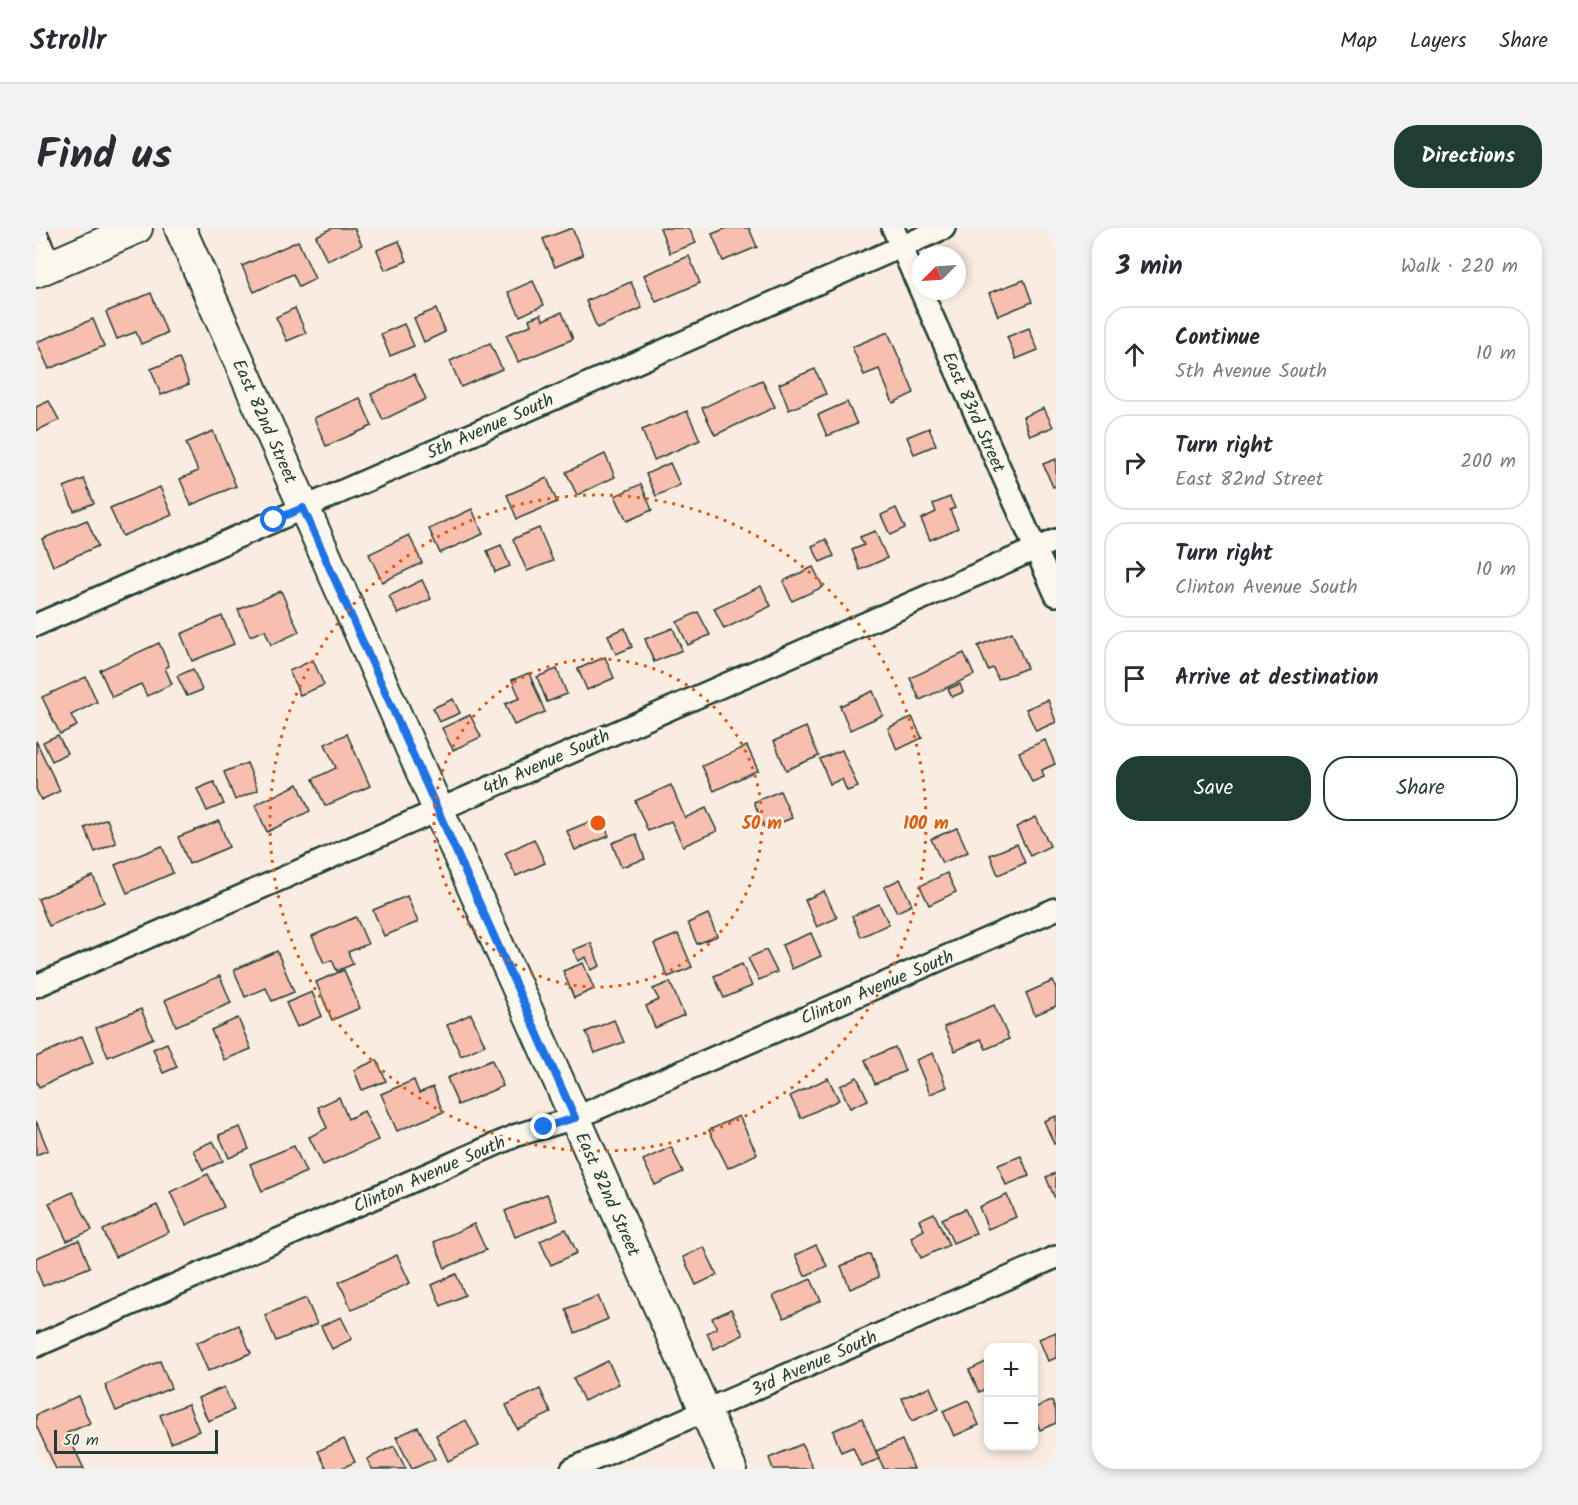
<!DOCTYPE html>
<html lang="en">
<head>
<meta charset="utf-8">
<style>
  :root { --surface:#fff; --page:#f2f2f3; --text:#2b2b33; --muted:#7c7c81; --line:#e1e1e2; --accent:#1f3d34 }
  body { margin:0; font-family:Kalam,sans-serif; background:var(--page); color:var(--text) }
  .controls { position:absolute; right:18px; bottom:18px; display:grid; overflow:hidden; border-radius:12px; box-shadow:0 3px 9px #0003 }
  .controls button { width:54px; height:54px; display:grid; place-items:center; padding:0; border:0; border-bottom:2px solid var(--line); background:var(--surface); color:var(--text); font:30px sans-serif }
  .compass { position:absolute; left:876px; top:18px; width:54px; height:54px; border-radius:50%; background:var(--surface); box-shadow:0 3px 9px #0003; rotate:246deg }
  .scale { position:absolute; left:18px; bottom:15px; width:164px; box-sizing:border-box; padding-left:6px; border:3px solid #1f3d34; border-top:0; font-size:16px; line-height:21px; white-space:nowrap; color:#1f3d34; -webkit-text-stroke:4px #fbf7ec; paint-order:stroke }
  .stop { position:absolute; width:18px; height:18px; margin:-14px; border:4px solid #1a73e8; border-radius:50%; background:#fff }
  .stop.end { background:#1a73e8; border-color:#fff; box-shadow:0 2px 6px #0008 }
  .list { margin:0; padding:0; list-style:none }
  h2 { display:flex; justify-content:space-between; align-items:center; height:78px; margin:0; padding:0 24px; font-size:26px }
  h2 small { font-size:20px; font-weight:400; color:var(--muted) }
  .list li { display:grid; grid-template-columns:39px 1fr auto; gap:18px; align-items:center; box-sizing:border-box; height:96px; margin:0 12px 12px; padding:0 12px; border:2px solid var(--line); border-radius:24px }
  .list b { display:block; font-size:22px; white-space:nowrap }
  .list p { margin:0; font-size:20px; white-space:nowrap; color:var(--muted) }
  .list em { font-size:20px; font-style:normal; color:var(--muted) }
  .actions { display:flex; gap:12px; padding:18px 24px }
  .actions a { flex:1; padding:14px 0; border:2px solid var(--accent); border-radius:24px; text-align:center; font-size:21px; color:var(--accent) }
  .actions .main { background:var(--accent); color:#fff }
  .icon { flex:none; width:33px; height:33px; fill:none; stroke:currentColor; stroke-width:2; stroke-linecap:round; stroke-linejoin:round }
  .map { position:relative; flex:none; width:1020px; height:1241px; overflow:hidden; border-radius:24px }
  header { display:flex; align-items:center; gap:36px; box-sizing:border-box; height:84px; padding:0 30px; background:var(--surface); border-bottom:2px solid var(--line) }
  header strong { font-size:28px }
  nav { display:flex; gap:33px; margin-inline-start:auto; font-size:21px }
  .intro { display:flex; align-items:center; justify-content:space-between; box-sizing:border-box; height:144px; padding:0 36px }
  h1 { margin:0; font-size:42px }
  .button { padding:15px 27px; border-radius:24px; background:var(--accent); color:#fff; font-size:21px; font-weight:700 }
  main { display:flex; gap:36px; padding:0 36px }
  aside { flex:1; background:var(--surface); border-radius:24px; box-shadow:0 3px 9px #0003 }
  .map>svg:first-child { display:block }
  .building { fill:#f8bfaf; stroke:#1f3d34; stroke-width:1.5 }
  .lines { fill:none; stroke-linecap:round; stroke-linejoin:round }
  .street-casing { stroke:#1f3d34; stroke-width:26 }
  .secondary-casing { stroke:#1f3d34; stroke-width:34 }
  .street { stroke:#fbf7ec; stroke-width:21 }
  .secondary { stroke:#fbf7ec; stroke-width:30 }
  .route { stroke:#1a73e8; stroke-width:8 }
  .ring { fill:none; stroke:#e8590c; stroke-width:3; stroke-dasharray:3 6 }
  .labels { text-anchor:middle; stroke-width:5; stroke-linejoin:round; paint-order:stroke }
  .street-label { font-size:18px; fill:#1f3d34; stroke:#fbf7ec }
  .centre { fill:#e8590c; stroke:#fbf7ec; stroke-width:3 }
  .ring-label { font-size:18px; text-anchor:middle; font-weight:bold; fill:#e8590c; stroke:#fbf7ec; stroke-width:5; stroke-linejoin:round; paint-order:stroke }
</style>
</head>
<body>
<header>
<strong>Strollr</strong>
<nav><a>Map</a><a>Layers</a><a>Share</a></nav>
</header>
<div class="intro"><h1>Find us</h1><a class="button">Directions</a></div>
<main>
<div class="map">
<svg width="1020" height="1241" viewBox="0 0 1020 1241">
  <rect width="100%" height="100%" fill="#faece0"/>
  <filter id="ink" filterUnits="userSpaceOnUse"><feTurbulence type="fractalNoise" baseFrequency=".0167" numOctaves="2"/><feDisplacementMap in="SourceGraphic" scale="12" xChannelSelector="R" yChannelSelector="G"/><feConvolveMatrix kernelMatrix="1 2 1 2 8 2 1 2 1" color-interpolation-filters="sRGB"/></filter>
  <g filter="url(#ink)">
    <!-- building -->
    <g class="building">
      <path d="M 296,0 L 318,0 L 326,17 L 291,33 L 280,8 Z"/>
      <path d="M 536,0 L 547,27 L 519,39 L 507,11 Z"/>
      <path d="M 624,0 L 653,0 L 660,15 L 634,25 Z"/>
      <path d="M 691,0 L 713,0 L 721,19 L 687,33 L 676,6 Z"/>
      <path d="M 262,13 L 279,51 L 263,59 L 257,46 L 218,64 L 206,38 Z"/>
      <path d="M 363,13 L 371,33 L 349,42 L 341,22 Z"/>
      <path d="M 653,28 L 664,55 L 620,74 L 608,47 Z"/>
      <path d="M 988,52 L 996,74 L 962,88 L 953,65 Z"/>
      <path d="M 497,53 L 508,77 L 484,88 L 472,64 Z"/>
      <path d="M 595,54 L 606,80 L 561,100 L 550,73 Z"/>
      <path d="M 115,65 L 131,105 L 105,116 L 100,104 L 81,111 L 70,84 Z"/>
      <path d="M 259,80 L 270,105 L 251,113 L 240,89 Z"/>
      <path d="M 400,81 L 409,104 L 388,114 L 378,90 Z"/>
      <path d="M 526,84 L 537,111 L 482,134 L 470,107 L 495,97 L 493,91 L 505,86 L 507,92 Z"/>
      <path d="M 57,91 L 68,118 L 13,141 L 1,114 Z"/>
      <path d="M 368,96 L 378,118 L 354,128 L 345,106 Z"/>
      <path d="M 993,100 L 1002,122 L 980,131 L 971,109 Z"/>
      <path d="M 852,104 L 878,165 L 857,175 L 843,141 L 828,147 L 816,119 Z"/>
      <path d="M 454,115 L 466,141 L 425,159 L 414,133 Z"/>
      <path d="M 143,130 L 153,156 L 125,167 L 115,141 Z"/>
      <path d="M 779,141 L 790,166 L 753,182 L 743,156 Z"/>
      <path d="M 378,146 L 390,171 L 347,192 L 335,166 Z"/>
      <path d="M 726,152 L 739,179 L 679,207 L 666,180 Z"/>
      <path d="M 324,170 L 336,198 L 290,218 L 278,190 Z"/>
      <path d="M 13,173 L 23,192 L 0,203 L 0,179 Z"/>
      <path d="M 811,174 L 821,196 L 791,208 L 782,187 Z"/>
      <path d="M 1008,180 L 1017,199 L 994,208 L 987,189 Z"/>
      <path d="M 651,183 L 664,212 L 618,232 L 606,202 Z"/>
      <path d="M 893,200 L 900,217 L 878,226 L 871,209 Z"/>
      <path d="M 177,203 L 200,258 L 155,277 L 144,251 L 162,243 L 150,215 Z"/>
      <path d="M 569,226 L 579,249 L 541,267 L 530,244 Z"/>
      <path d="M 1020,231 L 1020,258 L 1017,259 L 1007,236 Z"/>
      <path d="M 634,235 L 644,257 L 620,268 L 610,246 Z"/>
      <path d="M 511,250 L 521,274 L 481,291 L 471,267 Z"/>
      <path d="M 48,251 L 58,275 L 38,283 L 28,259 Z"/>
      <path d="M 605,256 L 616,282 L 591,293 L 579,268 Z"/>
      <path d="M 124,259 L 136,287 L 86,308 L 74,280 Z"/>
      <path d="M 914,269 L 919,280 L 914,282 L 922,300 L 894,312 L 885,291 L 900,284 L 897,276 Z"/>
      <path d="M 860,280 L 869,300 L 854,307 L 845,287 Z"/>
      <path d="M 436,281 L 447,306 L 404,325 L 393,301 Z"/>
      <path d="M 51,292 L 62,318 L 17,338 L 6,311 Z"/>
      <path d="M 503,300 L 517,333 L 491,343 L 477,311 Z"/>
      <path d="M 839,303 L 851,330 L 824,342 L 816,322 L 828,317 L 824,309 Z"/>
      <path d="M 373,307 L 386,335 L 346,354 L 333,326 Z"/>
      <path d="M 790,311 L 798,328 L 784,334 L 776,318 Z"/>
      <path d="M 465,317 L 474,338 L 459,344 L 451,323 Z"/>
      <path d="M 777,339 L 787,359 L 756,373 L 747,353 Z"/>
      <path d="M 386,352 L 395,371 L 362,386 L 353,368 Z"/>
      <path d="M 725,358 L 735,378 L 688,401 L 678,380 Z"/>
      <path d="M 245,363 L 263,404 L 235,417 L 229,402 L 214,408 L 202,382 Z"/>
      <path d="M 662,384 L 674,407 L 652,417 L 641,394 Z"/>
      <path d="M 186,388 L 198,416 L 156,433 L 145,406 Z"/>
      <path d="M 589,400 L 596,419 L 580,426 L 572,407 Z"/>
      <path d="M 637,400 L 646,422 L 618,434 L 609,411 Z"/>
      <path d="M 976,404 L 991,440 L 962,451 L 957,440 L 952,442 L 942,418 Z"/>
      <path d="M 123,415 L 133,438 L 129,440 L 136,456 L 111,468 L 105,456 L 76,469 L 64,442 Z"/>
      <path d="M 928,425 L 938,447 L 884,472 L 874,450 Z"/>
      <path d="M 569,429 L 578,450 L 551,462 L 542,441 Z"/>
      <path d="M 277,432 L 288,457 L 264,467 L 253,443 Z"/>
      <path d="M 157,441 L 166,462 L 151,468 L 141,448 Z"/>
      <path d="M 521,441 L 531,466 L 511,474 L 501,449 Z"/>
      <path d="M 493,445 L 509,484 L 478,497 L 469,476 L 484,470 L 476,452 Z"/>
      <path d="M 50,449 L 61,474 L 35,487 L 41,498 L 24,506 L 6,469 Z"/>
      <path d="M 924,456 L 927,464 L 916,469 L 912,461 Z"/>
      <path d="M 837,463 L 847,487 L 814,502 L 804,478 Z"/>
      <path d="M 417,471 L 424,485 L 403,494 L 397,480 Z"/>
      <path d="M 1012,472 L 1020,494 L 1000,503 L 990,481 Z"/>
      <path d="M 434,487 L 445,509 L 417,522 L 406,500 Z"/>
      <path d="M 876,489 L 886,510 L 861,522 L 852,500 Z"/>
      <path d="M 770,499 L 783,528 L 750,542 L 738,513 Z"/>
      <path d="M 311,506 L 334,558 L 289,578 L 277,551 L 300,540 L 289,516 Z"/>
      <path d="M 22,507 L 31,525 L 16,533 L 7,514 Z"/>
      <path d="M 1009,512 L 1019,536 L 1006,542 L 1008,549 L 996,554 L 983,524 Z"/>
      <path d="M 0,513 L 24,563 L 5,572 L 0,561 Z"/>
      <path d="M 711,518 L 722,542 L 678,563 L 666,538 Z"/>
      <path d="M 806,522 L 822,559 L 811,563 L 806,551 L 794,556 L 784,531 Z"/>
      <path d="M 211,535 L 222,562 L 199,572 L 188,544 Z"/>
      <path d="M 178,554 L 188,576 L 171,583 L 161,561 Z"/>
      <path d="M 262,556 L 274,583 L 231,604 L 219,577 Z"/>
      <path d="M 635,557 L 649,590 L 670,580 L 681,603 L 647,618 L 635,593 L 612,603 L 599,573 Z"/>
      <path d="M 744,563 L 756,590 L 729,601 L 718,574 Z"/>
      <path d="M 565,589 L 573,608 L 539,622 L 531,603 Z"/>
      <path d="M 1000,589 L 1014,618 L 994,628 L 980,599 Z"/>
      <path d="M 71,591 L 80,615 L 59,624 L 49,600 Z"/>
      <path d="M 183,593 L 193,619 L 153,636 L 142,609 Z"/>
      <path d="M 921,600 L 932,624 L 906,635 L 895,611 Z"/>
      <path d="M 600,606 L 609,631 L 585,639 L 576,615 Z"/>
      <path d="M 498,611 L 509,635 L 480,648 L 469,625 Z"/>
      <path d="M 981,616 L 989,635 L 962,647 L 954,627 Z"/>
      <path d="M 126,618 L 137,645 L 91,665 L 79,637 Z"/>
      <path d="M 911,645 L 920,664 L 893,677 L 884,658 Z"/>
      <path d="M 57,648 L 68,674 L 13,698 L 2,671 Z"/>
      <path d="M 864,651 L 876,677 L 861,684 L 848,659 Z"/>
      <path d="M 788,663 L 801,690 L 781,699 L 769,672 Z"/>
      <path d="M 371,668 L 382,694 L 348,708 L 337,682 Z"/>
      <path d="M 843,676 L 853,696 L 825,709 L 816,688 Z"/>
      <path d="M 672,686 L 681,708 L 661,716 L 652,695 Z"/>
      <path d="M 320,689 L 332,716 L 312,724 L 317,736 L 301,743 L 296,732 L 288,735 L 276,708 Z"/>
      <path d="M 775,705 L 785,728 L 756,741 L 746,717 Z"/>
      <path d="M 642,706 L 656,739 L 632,749 L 618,716 Z"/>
      <path d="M 555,715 L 564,738 L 555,742 L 550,729 L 542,733 L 537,722 Z"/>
      <path d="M 730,722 L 741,744 L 723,752 L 712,730 Z"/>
      <path d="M 241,723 L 258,764 L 236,773 L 230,760 L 209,769 L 198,742 Z"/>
      <path d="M 547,735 L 558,761 L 538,770 L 527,743 Z"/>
      <path d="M 706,736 L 716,758 L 688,770 L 678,748 Z"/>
      <path d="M 308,742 L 324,780 L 296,792 L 280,754 Z"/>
      <path d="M 184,748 L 195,775 L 140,798 L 129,772 Z"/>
      <path d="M 1017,753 L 1020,760 L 1020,778 L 999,787 L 990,765 Z"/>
      <path d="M 634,754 L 648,787 L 619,800 L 610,778 L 623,772 L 617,761 Z"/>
      <path d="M 276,764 L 286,788 L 261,799 L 250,775 Z"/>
      <path d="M 958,777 L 973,811 L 950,821 L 945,811 L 919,823 L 908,799 Z"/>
      <path d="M 105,781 L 117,810 L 72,829 L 60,800 Z"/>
      <path d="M 435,786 L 449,817 L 425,828 L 411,797 Z"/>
      <path d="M 202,790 L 215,821 L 188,832 L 175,802 Z"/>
      <path d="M 578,792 L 588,814 L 559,825 L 550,804 Z"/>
      <path d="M 46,808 L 57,835 L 3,859 L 0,852 L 0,829 Z"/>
      <path d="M 131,815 L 141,839 L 127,845 L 117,821 Z"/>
      <path d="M 859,819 L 869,843 L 839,856 L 829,832 Z"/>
      <path d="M 897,825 L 911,859 L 894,866 L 880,832 Z"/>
      <path d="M 341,832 L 350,853 L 326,862 L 318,842 Z"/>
      <path d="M 456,832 L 467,858 L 422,877 L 411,850 Z"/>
      <path d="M 821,849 L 832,872 L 814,880 L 804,858 Z"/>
      <path d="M 792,850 L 803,872 L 765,890 L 754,868 Z"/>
      <path d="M 378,852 L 383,865 L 397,859 L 407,884 L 361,903 L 345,866 Z"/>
      <path d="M 303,869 L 312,891 L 328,883 L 342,912 L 287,937 L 273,909 L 291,900 L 282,879 Z"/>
      <path d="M 703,888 L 721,926 L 692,940 L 673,902 Z"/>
      <path d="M 1020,888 L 1020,915 L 1018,916 L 1008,893 Z"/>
      <path d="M 0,893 L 12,922 L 0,927 Z"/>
      <path d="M 204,899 L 213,921 L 193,930 L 183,907 Z"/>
      <path d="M 177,913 L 187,933 L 167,942 L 157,922 Z"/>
      <path d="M 258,918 L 270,944 L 226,963 L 214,936 Z"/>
      <path d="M 635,919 L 647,944 L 619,957 L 607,932 Z"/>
      <path d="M 985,928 L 993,948 L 970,957 L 962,937 Z"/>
      <path d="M 1020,945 L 1020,970 L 1019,971 L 1010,949 Z"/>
      <path d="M 172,946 L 188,979 L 150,997 L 134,964 Z"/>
      <path d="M 37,964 L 56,1002 L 31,1013 L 13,975 Z"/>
      <path d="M 511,966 L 522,992 L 479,1009 L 469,983 Z"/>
      <path d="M 971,967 L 980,989 L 952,1001 L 943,979 Z"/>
      <path d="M 121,977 L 133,1004 L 79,1029 L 67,1002 Z"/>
      <path d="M 929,981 L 940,1005 L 917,1015 L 906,991 Z"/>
      <path d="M 898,985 L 913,1017 L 885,1030 L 875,1009 L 888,1002 L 883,992 Z"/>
      <path d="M 438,996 L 450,1022 L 409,1040 L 398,1014 Z"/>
      <path d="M 530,1001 L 541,1025 L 515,1037 L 504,1013 Z"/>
      <path d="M 43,1012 L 54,1039 L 7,1058 L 0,1041 L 0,1030 Z"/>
      <path d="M 780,1017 L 791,1038 L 769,1048 L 759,1027 Z"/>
      <path d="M 668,1019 L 681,1047 L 660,1057 L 647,1029 Z"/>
      <path d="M 834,1026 L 843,1049 L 814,1061 L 805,1038 Z"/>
      <path d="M 361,1027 L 374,1055 L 316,1082 L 303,1054 Z"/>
      <path d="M 420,1046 L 429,1067 L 405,1078 L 396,1057 Z"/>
      <path d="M 775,1051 L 785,1073 L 748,1090 L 737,1068 Z"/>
      <path d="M 562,1068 L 572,1091 L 539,1105 L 530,1081 Z"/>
      <path d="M 270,1070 L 281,1096 L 240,1113 L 229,1087 Z"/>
      <path d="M 695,1081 L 707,1107 L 678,1121 L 671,1105 L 681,1100 L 676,1090 Z"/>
      <path d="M 305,1089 L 316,1111 L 296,1121 L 285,1098 Z"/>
      <path d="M 203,1097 L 215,1125 L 172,1143 L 160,1115 Z"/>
      <path d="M 1020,1104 L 1020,1130 L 1012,1133 L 1003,1111 Z"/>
      <path d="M 124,1133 L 135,1160 L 80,1183 L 69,1157 Z"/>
      <path d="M 572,1133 L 583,1156 L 548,1173 L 537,1150 Z"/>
      <path d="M 952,1133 L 952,1160 L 943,1164 L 933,1142 Z"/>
      <path d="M 188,1159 L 198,1182 L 172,1193 L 162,1170 Z"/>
      <path d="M 894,1159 L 903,1181 L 876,1193 L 866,1170 Z"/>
      <path d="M 504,1161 L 515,1185 L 481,1201 L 470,1177 Z"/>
      <path d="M 42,1168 L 54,1195 L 31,1205 L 48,1241 L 20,1241 L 0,1197 L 0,1187 Z"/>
      <path d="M 932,1172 L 943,1197 L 918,1208 L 907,1183 Z"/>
      <path d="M 1016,1173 L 1020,1183 L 1020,1195 L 1004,1202 L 998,1187 L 998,1180 Z"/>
      <path d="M 152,1176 L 163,1203 L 135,1215 L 124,1187 Z"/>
      <path d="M 826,1190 L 843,1231 L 825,1238 L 817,1219 L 805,1224 L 797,1203 Z"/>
      <path d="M 430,1192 L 443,1218 L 412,1233 L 400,1207 Z"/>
      <path d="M 382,1199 L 399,1231 L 376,1241 L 360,1209 Z"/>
      <path d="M 308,1211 L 319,1234 L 304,1241 L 291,1241 L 282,1223 Z"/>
      <path d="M 866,1212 L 878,1241 L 848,1241 L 840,1223 Z"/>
      <path d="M 766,1216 L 777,1241 L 737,1241 L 733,1230 Z"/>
      <path d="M 358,1218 L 370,1241 L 336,1241 L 331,1231 Z"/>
    </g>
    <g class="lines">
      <defs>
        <g id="street">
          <path d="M 857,0 L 1020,367"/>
          <path d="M 0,6 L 14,38"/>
          <path d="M 0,397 L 908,0"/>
          <path d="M 0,758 L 1020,312"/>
          <path d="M 0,1118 L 481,907 L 539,890 L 1020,681"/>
          <path d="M 536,1241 L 1020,1029"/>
        </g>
        <g id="secondary">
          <path d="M 144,0 L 695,1241"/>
          <path d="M 0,44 L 101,0"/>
        </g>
      </defs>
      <!-- street casing -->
      <use href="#street" class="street-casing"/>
      <!-- secondary casing -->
      <use href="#secondary" class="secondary-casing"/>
      <!-- street -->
      <use href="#street" class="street"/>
      <!-- secondary -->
      <use href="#secondary" class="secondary"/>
    </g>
  </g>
  <g class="lines" filter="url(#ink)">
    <!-- route -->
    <path class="route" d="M 238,292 L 267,280 L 539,890 L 508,899"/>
  </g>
  <!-- distance rings -->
  <g class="ring">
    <circle cx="562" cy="595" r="164"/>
    <circle cx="562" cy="595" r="328"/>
  </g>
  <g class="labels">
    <!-- street labels -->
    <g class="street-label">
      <text transform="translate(938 184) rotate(66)" y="6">East 83rd Street</text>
      <text transform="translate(229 193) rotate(66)" y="6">East 82nd Street</text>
      <text transform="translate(454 198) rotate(-24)" y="6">5th Avenue South</text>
      <text transform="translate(510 534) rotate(-24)" y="6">4th Avenue South</text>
      <text transform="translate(841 759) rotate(-23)" y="6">Clinton Avenue South</text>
      <text transform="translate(393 946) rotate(-24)" y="6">Clinton Avenue South</text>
      <text transform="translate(572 966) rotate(66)" y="6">East 82nd Street</text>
      <text transform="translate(778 1135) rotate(-24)" y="6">3rd Avenue South</text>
    </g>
  </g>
  <circle cx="562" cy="595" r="9" class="centre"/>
  <g class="ring-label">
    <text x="726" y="601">50 m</text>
    <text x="890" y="601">100 m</text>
  </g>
</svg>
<div class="controls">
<button>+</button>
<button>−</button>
</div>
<svg class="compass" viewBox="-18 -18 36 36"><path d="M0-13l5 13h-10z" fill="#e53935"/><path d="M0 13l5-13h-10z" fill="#7c7c81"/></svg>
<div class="scale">50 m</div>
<div class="stop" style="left:238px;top:292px"></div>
<div class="stop end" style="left:508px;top:899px"></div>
</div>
<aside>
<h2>3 min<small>Walk · 220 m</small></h2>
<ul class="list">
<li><svg class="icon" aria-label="ahead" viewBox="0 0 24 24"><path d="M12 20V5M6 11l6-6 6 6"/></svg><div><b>Continue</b><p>5th Avenue South</p></div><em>10 m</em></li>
<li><svg class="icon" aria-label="right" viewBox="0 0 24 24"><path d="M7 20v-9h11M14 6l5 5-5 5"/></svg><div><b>Turn right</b><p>East 82nd Street</p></div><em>200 m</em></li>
<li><svg class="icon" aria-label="right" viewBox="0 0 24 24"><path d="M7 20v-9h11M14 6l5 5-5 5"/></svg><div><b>Turn right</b><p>Clinton Avenue South</p></div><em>10 m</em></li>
<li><svg class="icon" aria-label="arrive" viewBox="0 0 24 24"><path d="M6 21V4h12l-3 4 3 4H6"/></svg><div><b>Arrive at destination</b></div></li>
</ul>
<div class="actions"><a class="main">Save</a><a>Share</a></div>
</aside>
</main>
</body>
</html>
